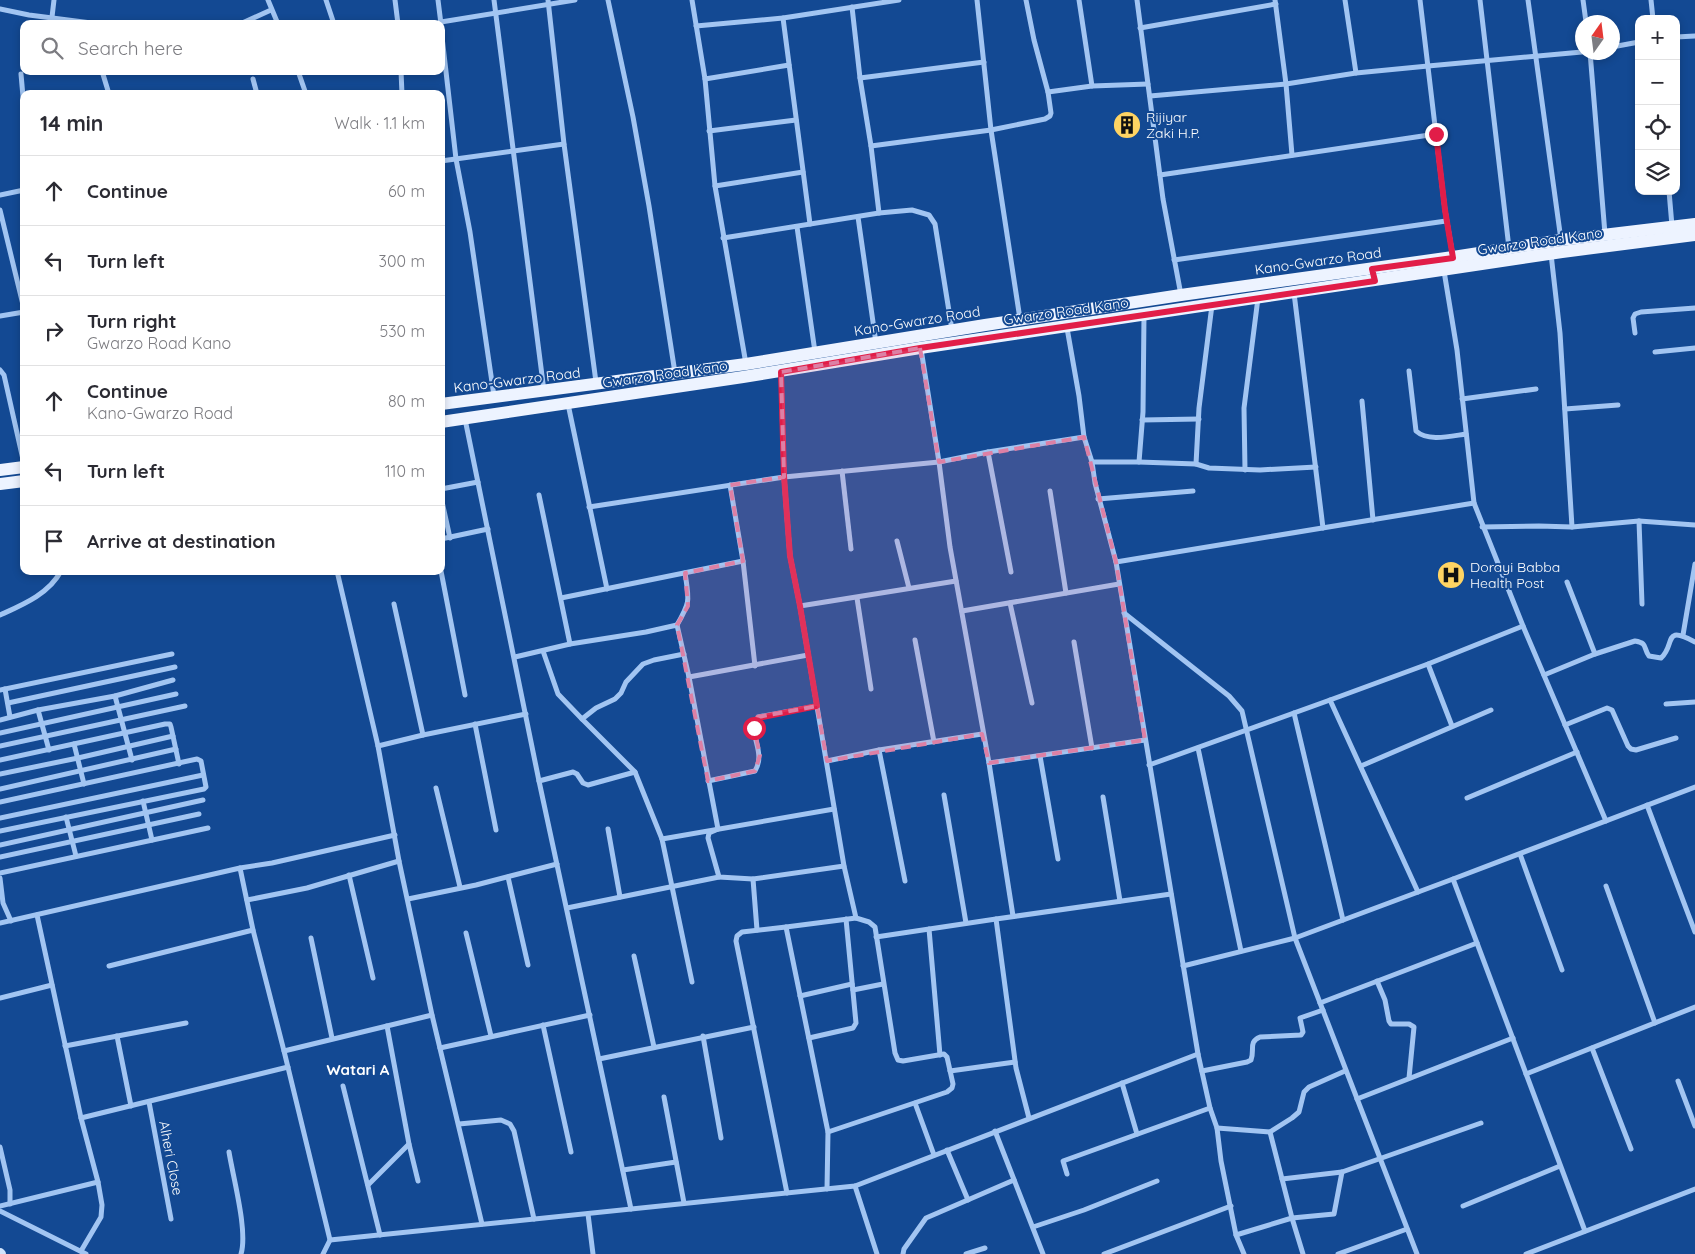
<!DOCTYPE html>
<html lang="en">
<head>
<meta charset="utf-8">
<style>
  :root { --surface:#fff; --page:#f7f7f7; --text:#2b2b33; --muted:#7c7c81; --line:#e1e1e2 }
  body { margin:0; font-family:Quicksand,sans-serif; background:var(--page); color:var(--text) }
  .controls { position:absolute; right:15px; top:15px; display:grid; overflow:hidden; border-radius:10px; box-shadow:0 2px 8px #0003 }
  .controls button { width:45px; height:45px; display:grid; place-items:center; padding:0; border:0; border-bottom:1px solid var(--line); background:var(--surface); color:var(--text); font:25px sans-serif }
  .compass { position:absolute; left:1575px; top:15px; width:45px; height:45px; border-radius:50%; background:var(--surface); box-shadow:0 2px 8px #0003; rotate:14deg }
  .stop { position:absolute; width:15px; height:15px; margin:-11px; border:4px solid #e11d48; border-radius:50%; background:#fff }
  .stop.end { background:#e11d48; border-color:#fff; box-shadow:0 1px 5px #0008 }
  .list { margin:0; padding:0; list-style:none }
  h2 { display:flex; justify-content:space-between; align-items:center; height:65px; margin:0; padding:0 20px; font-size:21px }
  h2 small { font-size:16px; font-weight:400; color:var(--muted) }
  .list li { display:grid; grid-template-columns:32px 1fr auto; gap:15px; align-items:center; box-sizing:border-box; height:70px; padding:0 20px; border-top:1px solid var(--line) }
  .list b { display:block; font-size:19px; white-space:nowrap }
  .list p { margin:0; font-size:16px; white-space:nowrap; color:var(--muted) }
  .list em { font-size:16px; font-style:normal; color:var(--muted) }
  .icon { flex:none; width:28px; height:28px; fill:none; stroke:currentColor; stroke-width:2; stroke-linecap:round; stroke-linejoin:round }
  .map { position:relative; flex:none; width:1695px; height:1254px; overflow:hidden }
  .search { position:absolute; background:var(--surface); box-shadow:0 2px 8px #0003; left:20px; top:20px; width:425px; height:55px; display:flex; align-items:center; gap:12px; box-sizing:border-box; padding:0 18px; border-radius:10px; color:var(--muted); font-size:19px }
  .panel { position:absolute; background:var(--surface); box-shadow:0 2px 8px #0003; left:20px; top:90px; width:425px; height:485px; border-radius:10px }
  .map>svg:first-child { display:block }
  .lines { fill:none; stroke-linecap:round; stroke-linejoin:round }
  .street { stroke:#a2c5f2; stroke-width:5 }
  .secondary { stroke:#d0e3fc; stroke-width:10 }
  .primary { stroke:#edf3ff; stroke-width:12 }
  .route { stroke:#e11d48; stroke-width:6 }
  .marked { fill:#dd80a5; fill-opacity:0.2; stroke:#dd80a5; stroke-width:4; stroke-dasharray:10 6; stroke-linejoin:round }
  .labels { text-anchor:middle; stroke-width:4; stroke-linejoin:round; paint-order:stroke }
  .poi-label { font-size:14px; fill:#fff; stroke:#134993; text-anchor:start }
  .street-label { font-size:14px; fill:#fff; stroke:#134993 }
  .neighbourhood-label { font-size:15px; font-weight:bold; fill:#fff; stroke:#134993 }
</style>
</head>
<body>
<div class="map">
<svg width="1695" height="1254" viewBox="0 0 1695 1254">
  <rect width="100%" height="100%" fill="#134993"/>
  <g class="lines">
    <!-- street -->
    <g class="street">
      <path d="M 268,0 L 278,24"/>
      <path d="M 326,0 L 334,24"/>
      <path d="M 395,0 L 398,24"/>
      <path d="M 438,0 L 441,24"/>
      <path d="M 494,0 L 544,391"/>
      <path d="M 548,0 L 564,144 L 596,382"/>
      <path d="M 608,0 L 633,117 L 649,206 L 675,373"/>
      <path d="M 692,0 L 705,79 L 715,186 L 746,364"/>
      <path d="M 977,0 L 991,130 L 1020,319"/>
      <path d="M 1026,0 L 1034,40 L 1048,92 L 1092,86 L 1148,84"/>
      <path d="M 1079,0 L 1092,86"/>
      <path d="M 1137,0 L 1163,199 L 1181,295"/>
      <path d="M 1275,0 L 1286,84 L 1292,155"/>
      <path d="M 1345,0 L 1356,73"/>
      <path d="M 1420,0 L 1445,210 L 1453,257"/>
      <path d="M 1480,0 L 1509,248"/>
      <path d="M 1528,0 L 1561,240"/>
      <path d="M 1583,0 L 1586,22"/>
      <path d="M 1651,0 L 1653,19"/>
      <path d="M 852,7 L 860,78 L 871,146 L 879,213"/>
      <path d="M 0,9 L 29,15 L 99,24"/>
      <path d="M 52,17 L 54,0"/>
      <path d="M 783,18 L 810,224"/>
      <path d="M 441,22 L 575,0"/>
      <path d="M 240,24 L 271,10"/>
      <path d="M 696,26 L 783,18 L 899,0"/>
      <path d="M 441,28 L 456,159 L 470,232 L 494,396"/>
      <path d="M 1140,28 L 1276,4"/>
      <path d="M 1676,37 L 1695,36"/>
      <path d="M 1612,47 L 1639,42"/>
      <path d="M 1590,52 L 1605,234"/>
      <path d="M 102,71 L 109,94"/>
      <path d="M 298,71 L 306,94"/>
      <path d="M 401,71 L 402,94"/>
      <path d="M 21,74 L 24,108"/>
      <path d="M 860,78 L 984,62"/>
      <path d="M 253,79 L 257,94"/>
      <path d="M 705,79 L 789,65"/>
      <path d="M 1150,96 L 1286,84 L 1356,73 L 1428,66 L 1582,52"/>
      <path d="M 709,131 L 796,120"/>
      <path d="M 871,146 L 991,130 L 1045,119 L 1050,116 L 1051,113 L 1048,92"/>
      <path d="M 441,161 L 564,144"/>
      <path d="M 1160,175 L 1436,134"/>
      <path d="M 715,186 L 803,172"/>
      <path d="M 1669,191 L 1672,226"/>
      <path d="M 0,195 L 24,190"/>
      <path d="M 0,210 L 24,309"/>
      <path d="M 858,217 L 876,343"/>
      <path d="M 797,227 L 815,352"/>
      <path d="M 723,238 L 879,213 L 912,210 L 929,215 L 935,224 L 952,330"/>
      <path d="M 1551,254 L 1560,333 L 1572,527"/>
      <path d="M 1174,260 L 1446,221"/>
      <path d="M 1444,271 L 1457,350 L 1474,503 L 1523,626 L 1606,821"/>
      <path d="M 1294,293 L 1323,528"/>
      <path d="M 0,316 L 24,312"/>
      <path d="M 1067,328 L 1079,396 L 1084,437 L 1092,462 L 1095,483 L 1116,562 L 1198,1054 L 1210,1108 L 1217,1128 L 1221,1161 L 1236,1235 L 1244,1254"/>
      <path d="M 1635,333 L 1633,318 L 1635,314 L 1641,312 L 1695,308"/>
      <path d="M 921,349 L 939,462 L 950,547 L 989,763 L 1013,916"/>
      <path d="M 1655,352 L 1695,348"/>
      <path d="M 0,370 L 4,375 L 24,464"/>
      <path d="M 1409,371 L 1416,431 C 1428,442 1451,436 1466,434"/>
      <path d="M 781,372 L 784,477 L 790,556 L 800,606 L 844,866 L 856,918 L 869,922 L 875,927 L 895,1053 L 898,1060 L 903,1061 L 944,1054 L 947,1057 L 953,1084 L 952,1088 L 947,1092 L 828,1132 L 827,1189"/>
      <path d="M 1462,399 L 1536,389"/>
      <path d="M 1362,401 L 1373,520"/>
      <path d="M 568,404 L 607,589"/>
      <path d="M 1565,409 L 1618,405"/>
      <path d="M 465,419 L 539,781 L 631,1209"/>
      <path d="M 1142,420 L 1199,419"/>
      <path d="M 988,452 L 1011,572"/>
      <path d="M 1092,462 L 1139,462 L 1196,464 L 1209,468 L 1260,470 L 1316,467"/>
      <path d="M 1139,462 L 1143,412 L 1144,315"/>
      <path d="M 1196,464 L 1199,408 L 1212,305"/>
      <path d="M 1245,470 L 1244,408 L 1258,298"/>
      <path d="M 842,471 L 851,549"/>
      <path d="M 730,485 L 743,561 L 755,666"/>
      <path d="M 441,489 L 478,482"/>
      <path d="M 1050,491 L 1066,593"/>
      <path d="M 539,495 L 570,644"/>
      <path d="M 441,497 L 450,538"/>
      <path d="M 1098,499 L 1193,491"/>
      <path d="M 589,507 L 784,477 L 939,462 L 988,452 L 1084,437"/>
      <path d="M 1639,521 L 1642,604"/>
      <path d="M 1482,527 L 1539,526 L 1572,527 L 1639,521 L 1695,525"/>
      <path d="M 441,539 L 488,529"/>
      <path d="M 897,541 L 909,588"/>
      <path d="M 1116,562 L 1474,503"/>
      <path d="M 337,571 L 378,746 L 399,861 L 432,1015 L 482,1224"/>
      <path d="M 441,571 L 465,695"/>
      <path d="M 1567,582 L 1595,654"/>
      <path d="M 561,598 L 743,561"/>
      <path d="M 857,598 L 871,689"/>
      <path d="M 1010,603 L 1032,703"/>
      <path d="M 394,604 L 423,735"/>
      <path d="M 800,606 L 956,581"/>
      <path d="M 962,611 L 1119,584"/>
      <path d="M 1124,613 L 1229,696 L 1242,711 L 1295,938 L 1417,1254"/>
      <path d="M 0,615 C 22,605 49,594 61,571"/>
      <path d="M 677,625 C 691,601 689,600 685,573"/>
      <path d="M 1683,635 L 1695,564"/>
      <path d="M 915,640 L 934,742"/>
      <path d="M 1074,642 L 1092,748"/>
      <path d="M 543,651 L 558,694 L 582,719"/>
      <path d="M 515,657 L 570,644 L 646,632 L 677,625 L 689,677 L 718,829 L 709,833 L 708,838 L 719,877 L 753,879 L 844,866"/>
      <path d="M 1428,664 L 1452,726"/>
      <path d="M 1544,675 L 1595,654 L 1635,641 C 1648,643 1643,648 1649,656 L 1661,658 C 1676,645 1662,624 1695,642"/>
      <path d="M 689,677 L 808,655"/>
      <path d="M 5,689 L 10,717"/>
      <path d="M 0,690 L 172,654"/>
      <path d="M 115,696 L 132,760"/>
      <path d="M 8,703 L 175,667"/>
      <path d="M 1666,704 L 1695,702"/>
      <path d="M 38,710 L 49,750"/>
      <path d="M 1294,713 L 1343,920"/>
      <path d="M 0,720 L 38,710 L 115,696 L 173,680"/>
      <path d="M 475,724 L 496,830"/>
      <path d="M 1565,725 L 1607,708 L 1612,710 L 1628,746 L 1631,749 L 1636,750 L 1676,738"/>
      <path d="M 0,733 L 176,694"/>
      <path d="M 74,744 L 84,784"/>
      <path d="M 0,746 L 185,706"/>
      <path d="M 378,746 L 423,735 L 526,714"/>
      <path d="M 1198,748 L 1241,951"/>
      <path d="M 879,750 L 905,881"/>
      <path d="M 1040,756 L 1058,859"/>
      <path d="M 0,760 L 165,724 L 170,724 L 171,727 L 179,764"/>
      <path d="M 827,761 L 879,750 L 982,734"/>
      <path d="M 989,763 L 1145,740"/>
      <path d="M 1149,765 L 1330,700"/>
      <path d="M 1361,766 L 1491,710"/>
      <path d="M 0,774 L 78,758 L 173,736"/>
      <path d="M 539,781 L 573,772 L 577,774 L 583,783 L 588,785 L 635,772"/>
      <path d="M 708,781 L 755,771 C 767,751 746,733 758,717 L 817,706"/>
      <path d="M 436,788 L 460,887"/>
      <path d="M 0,789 L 176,749"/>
      <path d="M 944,795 L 966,923"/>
      <path d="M 1103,797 L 1120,901"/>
      <path d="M 1467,798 L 1577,752"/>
      <path d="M 143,801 L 152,840"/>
      <path d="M 0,802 L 197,759 L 201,761 L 206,787 L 204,789 L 0,831"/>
      <path d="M 1647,805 L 1695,932"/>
      <path d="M 66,817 L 76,856"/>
      <path d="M 0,818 L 203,775"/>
      <path d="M 608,829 L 620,897"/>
      <path d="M 662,839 L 635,772 L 582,719 L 596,708 L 615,699 L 621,693 L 626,682 L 643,664 L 654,660 L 684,654"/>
      <path d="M 0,845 L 203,800"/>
      <path d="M 1520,854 L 1562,970"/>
      <path d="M 0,857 L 199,814"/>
      <path d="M 240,868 L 272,863 L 395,835"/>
      <path d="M 0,873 L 208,828"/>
      <path d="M 349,875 L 373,978"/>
      <path d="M 508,877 L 528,965"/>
      <path d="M 0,878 L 3,903 L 11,921"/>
      <path d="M 753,879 L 757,930"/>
      <path d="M 1453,879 L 1585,1231"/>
      <path d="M 1606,886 L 1655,1023"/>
      <path d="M 1418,892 L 1330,700 L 1428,664 L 1523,626"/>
      <path d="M 408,899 L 476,885 L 557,864"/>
      <path d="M 247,900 L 307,888 L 399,861"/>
      <path d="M 567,908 L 719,877"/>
      <path d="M 37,915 L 81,1118 L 98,1182 L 102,1205 L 101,1217 L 81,1251"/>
      <path d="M 996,919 L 1016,1068 L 1029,1118"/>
      <path d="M 0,923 L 240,868 L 253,930 L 284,1051 L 432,1015"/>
      <path d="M 786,927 L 742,932 L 737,936 L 736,941 L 787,1193"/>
      <path d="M 929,929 L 940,1055"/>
      <path d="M 466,933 L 491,1036"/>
      <path d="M 876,937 L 996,919 L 1171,894"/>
      <path d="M 311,938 L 332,1038"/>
      <path d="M 634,956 L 654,1047"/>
      <path d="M 109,966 L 253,930"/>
      <path d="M 1183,966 L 1295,938 L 1453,879 L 1695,787"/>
      <path d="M 1377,981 L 1385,1000 L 1389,1021 L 1391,1024 L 1409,1024 L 1414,1027 L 1409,1078"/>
      <path d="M 692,982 L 662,839 L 834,809"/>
      <path d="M 853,990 L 883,984"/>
      <path d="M 800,996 L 852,984"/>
      <path d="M 0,998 L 52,985"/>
      <path d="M 1320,1003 L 1477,943"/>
      <path d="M 543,1025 L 571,1152"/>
      <path d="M 387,1026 L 409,1144 L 418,1181"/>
      <path d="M 117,1036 L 131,1106"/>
      <path d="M 703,1036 L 721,1138"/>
      <path d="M 809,1038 L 853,1028 L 856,1023 L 846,919"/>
      <path d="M 65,1046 L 186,1023"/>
      <path d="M 440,1048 L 590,1015"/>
      <path d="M 1592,1048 L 1631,1149"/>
      <path d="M 284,1051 L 330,1240 L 323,1254"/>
      <path d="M 599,1059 L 754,1027"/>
      <path d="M 950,1071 L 1015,1062"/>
      <path d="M 1202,1071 L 1247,1062 L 1251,1060 C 1255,1050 1248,1042 1260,1037 L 1301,1035 L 1303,1032 L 1300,1018 L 1323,1010"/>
      <path d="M 1526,1074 L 1695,1007"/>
      <path d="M 1678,1081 L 1695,1126"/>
      <path d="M 1122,1083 L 1137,1134"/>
      <path d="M 343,1086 L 380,1235"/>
      <path d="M 664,1097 L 684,1203"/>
      <path d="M 1357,1099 L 1513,1038"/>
      <path d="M 149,1102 L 171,1219"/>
      <path d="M 915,1103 L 934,1155"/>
      <path d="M 81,1118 L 288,1067"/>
      <path d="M 459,1124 L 501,1120 L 510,1124 L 514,1131 L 534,1219"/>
      <path d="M 1217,1128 L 1270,1132 L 1292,1118 L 1299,1112 L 1304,1092 L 1309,1087 L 1345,1071"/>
      <path d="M 995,1131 L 1043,1254"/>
      <path d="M 828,1132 L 786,927 L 856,918"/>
      <path d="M 1270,1132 L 1292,1218 L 1303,1254"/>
      <path d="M 0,1147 L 10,1190 L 10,1204"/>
      <path d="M 947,1150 L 968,1200"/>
      <path d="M 229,1152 C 233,1177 248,1231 241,1254"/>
      <path d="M 623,1170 L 676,1162"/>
      <path d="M 1067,1174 L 1063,1161 L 1210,1108"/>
      <path d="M 1282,1179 L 1342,1172 L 1481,1123"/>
      <path d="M 368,1185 L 409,1144"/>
      <path d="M 855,1186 L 877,1254"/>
      <path d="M 0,1206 L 98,1182"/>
      <path d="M 1463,1206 L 1560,1166"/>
      <path d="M 0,1211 L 86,1254"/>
      <path d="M 588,1214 L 593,1254"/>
      <path d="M 1033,1227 L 1084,1210 L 1157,1181"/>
      <path d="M 1236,1235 L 1292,1218 L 1334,1214 L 1342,1172"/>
      <path d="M 330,1240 L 855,1186 L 1198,1054"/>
      <path d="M 903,1254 L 904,1249 L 926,1218 L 1014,1180"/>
      <path d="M 966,1254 L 985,1248"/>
      <path d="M 1104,1254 L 1231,1206"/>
      <path d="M 1338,1254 L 1407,1229"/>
      <path d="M 1526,1254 L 1695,1189"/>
    </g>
    <!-- secondary -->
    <path class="secondary" d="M 0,1253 L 1,1254"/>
    <!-- primary -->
    <g class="primary">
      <path d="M 441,404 L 746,364 L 985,325 L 1181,295 L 1453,257 L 1561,240 L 1695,224"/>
      <path d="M 441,422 L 743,377 L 920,348 L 1562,252 L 1695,235"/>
      <path d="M 0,470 L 24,467"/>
      <path d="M 0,484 L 24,481"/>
    </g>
  </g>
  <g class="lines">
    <!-- route -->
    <path class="route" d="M 754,728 L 755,722 L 758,718 L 817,706 L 800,606 L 790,556 L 784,476 L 781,372 L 920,348 L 1375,281 L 1372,269 L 1453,258 L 1445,210 L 1436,134"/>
  </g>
  <!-- marked area -->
  <path class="marked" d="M 920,348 L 939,462 L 1084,437 L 1116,562 L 1145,740 L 989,763 L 982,734 L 827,761 L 817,706 L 758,717 L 754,728 L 760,755 L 755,771 L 708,781 L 677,625 L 688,606 L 685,573 L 743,561 L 730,485 L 784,477 L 781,372 Z"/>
  <!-- icons -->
  <defs>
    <symbol id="building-disc" viewBox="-11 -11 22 22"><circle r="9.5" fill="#ffd463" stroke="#134993"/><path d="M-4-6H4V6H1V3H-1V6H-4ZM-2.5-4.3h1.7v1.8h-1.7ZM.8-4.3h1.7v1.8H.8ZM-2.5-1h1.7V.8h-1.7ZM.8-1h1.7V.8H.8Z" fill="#111"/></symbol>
    <symbol id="hospital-disc" viewBox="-11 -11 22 22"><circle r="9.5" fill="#ffd463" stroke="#134993"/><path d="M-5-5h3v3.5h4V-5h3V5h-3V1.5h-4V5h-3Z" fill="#111"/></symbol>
  </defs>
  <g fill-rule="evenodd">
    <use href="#building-disc" x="1111" y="109" width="32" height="32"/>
    <use href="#hospital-disc" x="1435" y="559" width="32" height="32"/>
  </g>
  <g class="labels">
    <!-- poi labels -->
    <g class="poi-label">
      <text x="1146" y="122">Rijiyar<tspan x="1146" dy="16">Zaki H.P.</tspan></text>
      <text x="1470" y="572">Dorayi Babba<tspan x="1470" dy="16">Health Post</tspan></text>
    </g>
    <!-- street labels -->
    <g class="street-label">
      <text transform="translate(1540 241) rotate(-8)" y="5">Gwarzo Road Kano</text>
      <text transform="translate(1318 261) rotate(-8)" y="5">Kano-Gwarzo Road</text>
      <text transform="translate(1066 311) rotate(-8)" y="5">Gwarzo Road Kano</text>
      <text transform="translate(917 321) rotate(-9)" y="5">Kano-Gwarzo Road</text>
      <text transform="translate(665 374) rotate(-8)" y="5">Gwarzo Road Kano</text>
      <text transform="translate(517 380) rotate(-7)" y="5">Kano-Gwarzo Road</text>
      <text transform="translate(171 1158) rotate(79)" y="5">Alheri Close</text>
    </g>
    <!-- neighbourhood labels -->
    <g class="neighbourhood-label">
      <text x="358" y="1075">Watari A</text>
    </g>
  </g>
</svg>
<div class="controls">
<button>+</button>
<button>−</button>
<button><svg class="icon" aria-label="locate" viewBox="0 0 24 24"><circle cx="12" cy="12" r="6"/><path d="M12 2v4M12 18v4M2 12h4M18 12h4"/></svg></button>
<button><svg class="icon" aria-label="layers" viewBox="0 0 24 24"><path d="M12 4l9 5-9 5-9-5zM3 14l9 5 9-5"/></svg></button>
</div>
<svg class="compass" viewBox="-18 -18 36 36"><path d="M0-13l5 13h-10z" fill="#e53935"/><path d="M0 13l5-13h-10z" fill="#7c7c81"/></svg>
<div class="stop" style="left:754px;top:728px"></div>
<div class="stop end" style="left:1436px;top:134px"></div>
<div class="search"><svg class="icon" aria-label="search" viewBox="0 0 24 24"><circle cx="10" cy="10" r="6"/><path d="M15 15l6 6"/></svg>Search here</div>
<section class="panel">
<h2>14 min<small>Walk · 1.1 km</small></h2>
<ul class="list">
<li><svg class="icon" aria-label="ahead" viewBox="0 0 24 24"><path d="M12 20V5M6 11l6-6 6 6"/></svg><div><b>Continue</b></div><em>60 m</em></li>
<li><svg class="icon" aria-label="left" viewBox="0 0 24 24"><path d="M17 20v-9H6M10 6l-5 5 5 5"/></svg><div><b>Turn left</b></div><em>300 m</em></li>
<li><svg class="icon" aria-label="right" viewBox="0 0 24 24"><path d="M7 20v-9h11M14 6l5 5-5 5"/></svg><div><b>Turn right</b><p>Gwarzo Road Kano</p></div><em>530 m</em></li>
<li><svg class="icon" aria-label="ahead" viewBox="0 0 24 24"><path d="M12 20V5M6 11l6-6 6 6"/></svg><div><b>Continue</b><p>Kano-Gwarzo Road</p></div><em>80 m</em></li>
<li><svg class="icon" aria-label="left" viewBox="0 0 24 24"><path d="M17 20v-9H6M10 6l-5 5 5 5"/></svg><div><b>Turn left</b></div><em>110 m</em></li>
<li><svg class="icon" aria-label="arrive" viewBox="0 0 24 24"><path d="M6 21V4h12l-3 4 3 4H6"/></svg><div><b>Arrive at destination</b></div></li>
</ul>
</section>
</div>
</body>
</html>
